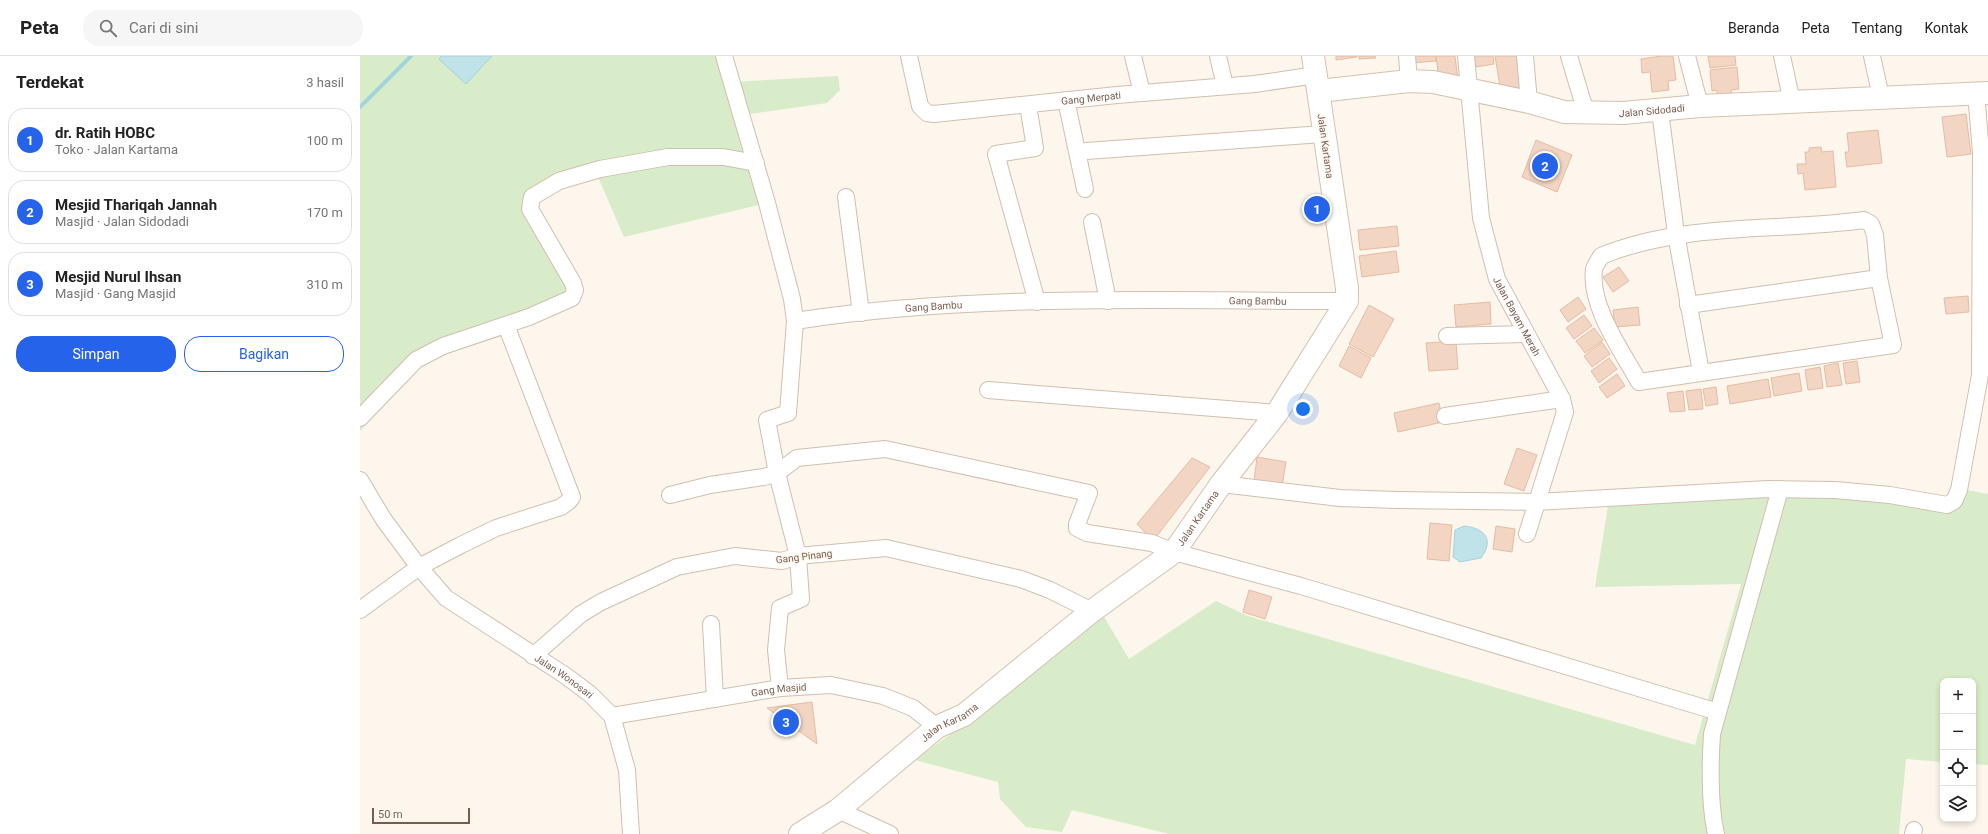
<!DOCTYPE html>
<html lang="id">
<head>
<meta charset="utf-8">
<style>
  :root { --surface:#fff; --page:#f6f6f6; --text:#222; --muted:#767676; --line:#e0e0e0; --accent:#2563eb }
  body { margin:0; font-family:Roboto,sans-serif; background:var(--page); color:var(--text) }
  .controls { position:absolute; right:12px; bottom:12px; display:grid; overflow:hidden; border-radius:8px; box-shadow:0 2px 6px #0003 }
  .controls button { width:36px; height:36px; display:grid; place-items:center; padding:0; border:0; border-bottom:1px solid var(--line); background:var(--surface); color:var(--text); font:20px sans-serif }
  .scale { position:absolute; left:12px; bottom:10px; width:98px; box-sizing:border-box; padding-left:4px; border:2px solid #7a5c4d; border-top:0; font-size:11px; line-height:14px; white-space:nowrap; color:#7a5c4d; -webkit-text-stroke:3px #fffaf3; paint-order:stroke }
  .you { position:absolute; left:943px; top:353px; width:14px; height:14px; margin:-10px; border:3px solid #fff; border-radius:50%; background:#1a73e8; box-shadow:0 0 0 6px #1a73e833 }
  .badge { display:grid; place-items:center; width:26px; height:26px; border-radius:50%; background:var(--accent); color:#fff; font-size:13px; font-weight:700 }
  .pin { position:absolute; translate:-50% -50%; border:2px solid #fff; box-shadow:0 1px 4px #0006 }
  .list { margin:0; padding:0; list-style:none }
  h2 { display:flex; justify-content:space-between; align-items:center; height:52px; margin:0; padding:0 16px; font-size:17px }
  h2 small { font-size:13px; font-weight:400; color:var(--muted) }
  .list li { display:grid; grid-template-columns:26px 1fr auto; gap:12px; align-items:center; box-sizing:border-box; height:64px; margin:0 8px 8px; padding:0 8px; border:1px solid var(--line); border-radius:16px }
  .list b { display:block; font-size:15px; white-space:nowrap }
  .list p { margin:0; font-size:13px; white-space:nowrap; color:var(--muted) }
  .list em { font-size:13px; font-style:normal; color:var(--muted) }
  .actions { display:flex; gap:8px; padding:12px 16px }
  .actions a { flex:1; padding:9px 0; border:1px solid var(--accent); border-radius:16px; text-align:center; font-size:14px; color:var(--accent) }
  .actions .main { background:var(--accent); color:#fff }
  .icon { flex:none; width:22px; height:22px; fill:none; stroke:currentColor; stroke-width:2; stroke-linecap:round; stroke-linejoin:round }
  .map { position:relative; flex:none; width:1628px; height:778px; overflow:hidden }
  header { display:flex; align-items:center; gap:24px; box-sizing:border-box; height:56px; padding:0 20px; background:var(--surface); border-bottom:1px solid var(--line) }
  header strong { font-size:19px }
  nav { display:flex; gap:22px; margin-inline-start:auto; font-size:14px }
  .search { width:280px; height:36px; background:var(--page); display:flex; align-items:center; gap:10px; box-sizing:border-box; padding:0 14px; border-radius:16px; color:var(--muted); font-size:15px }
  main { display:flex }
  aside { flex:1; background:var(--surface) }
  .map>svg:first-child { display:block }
  .green { fill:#d8ecc9 }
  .water { fill:#bfe3e8; stroke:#a5d3da }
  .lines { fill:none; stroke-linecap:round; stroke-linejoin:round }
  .stream { stroke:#a5d3da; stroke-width:4 }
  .building { fill:#f3d5c3; stroke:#e6bba3 }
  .street-casing { stroke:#d1beb0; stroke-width:18 }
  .secondary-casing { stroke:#d6c0b0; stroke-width:24 }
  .street { stroke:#fff; stroke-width:16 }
  .secondary { stroke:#fff; stroke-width:22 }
  .labels { text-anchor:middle; stroke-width:4; stroke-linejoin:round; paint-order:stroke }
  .street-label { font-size:10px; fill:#7a5c4d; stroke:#fffaf3 }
</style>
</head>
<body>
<header>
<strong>Peta</strong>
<div class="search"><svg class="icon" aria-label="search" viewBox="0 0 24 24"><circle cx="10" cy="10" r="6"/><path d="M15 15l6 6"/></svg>Cari di sini</div>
<nav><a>Beranda</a><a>Peta</a><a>Tentang</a><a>Kontak</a></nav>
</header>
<main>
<aside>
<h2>Terdekat<small>3 hasil</small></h2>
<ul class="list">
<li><span class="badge">1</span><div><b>dr. Ratih HOBC</b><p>Toko · Jalan Kartama</p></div><em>100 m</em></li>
<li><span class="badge">2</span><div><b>Mesjid Thariqah Jannah</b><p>Masjid · Jalan Sidodadi</p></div><em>170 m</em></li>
<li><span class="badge">3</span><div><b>Mesjid Nurul Ihsan</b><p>Masjid · Gang Masjid</p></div><em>310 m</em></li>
</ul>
<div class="actions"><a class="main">Simpan</a><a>Bagikan</a></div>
</aside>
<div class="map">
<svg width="1628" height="778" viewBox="0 0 1628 778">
  <rect width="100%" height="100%" fill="#fdf6ec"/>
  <!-- green -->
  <g class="green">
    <path d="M 0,0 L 364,0 L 373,26 L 478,20 L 480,34 L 467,47 L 382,59 L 407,147 L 264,181 L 238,121 L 199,131 L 172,145 L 213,244 L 147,278 L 84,299 L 61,311 L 0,375 Z"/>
    <path d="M 1607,434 L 1628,438 L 1628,709 L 1613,708 L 1613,625 L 1583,625 L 1583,706 L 1546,703 L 1539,778 L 809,778 L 712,754 L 702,776 L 666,771 L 640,743 L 638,726 L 555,704 L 670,620 L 743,559 L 769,603 L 856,545 L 888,560 L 1335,689 L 1381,528 L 1235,531 L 1249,444 L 1406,438 L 1532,446 L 1602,446 Z"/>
  </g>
  <!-- water -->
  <g class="water">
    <path d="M 81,0 L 132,0 L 106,28 L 79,3 Z"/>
    <path d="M 1104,470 C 1124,472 1135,483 1121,502 L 1100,506 L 1093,501 L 1095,474 Z"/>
  </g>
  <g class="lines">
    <!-- stream -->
    <path class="stream" d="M 0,51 L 51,0"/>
  </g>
  <!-- building -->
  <g class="building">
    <path d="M 976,0 L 997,0 L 997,1 L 976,4 Z"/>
    <path d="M 999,0 L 1015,0 L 1016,2 L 999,3 Z"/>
    <path d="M 1051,0 L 1075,0 L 1076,5 L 1051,7 Z"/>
    <path d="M 1076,0 L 1095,0 L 1098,23 L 1079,25 Z"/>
    <path d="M 1114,0 L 1133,0 L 1134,8 L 1116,11 Z"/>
    <path d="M 1135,0 L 1158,0 L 1163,33 L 1141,36 Z"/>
    <path d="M 1301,0 L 1313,0 L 1316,24 L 1308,25 L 1309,34 L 1292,36 L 1290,16 L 1282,17 L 1281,3 Z"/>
    <path d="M 1348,0 L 1375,0 L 1376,9 L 1350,12 Z"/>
    <path d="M 1377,11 L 1379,33 L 1371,34 L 1372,40 L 1357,42 L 1357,34 L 1352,35 L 1350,14 Z"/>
    <path d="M 1606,58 L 1611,98 L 1587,101 L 1582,61 Z"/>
    <path d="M 1518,74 L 1522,107 L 1487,111 L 1485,96 L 1489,96 L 1487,77 Z"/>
    <path d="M 1176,84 L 1212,99 L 1197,136 L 1162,121 Z"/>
    <path d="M 1461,91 L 1462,96 L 1473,95 L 1476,131 L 1445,134 L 1443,117 L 1438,118 L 1437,108 L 1446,108 L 1445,96 L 1449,96 L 1449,92 Z"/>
    <path d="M 1037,170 L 1039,190 L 1000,194 L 998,174 Z"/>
    <path d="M 1036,195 L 1039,216 L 1002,221 L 999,200 Z"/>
    <path d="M 1259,211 L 1269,225 L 1253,236 L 1243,221 Z"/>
    <path d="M 1608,240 L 1609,256 L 1586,258 L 1584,242 Z"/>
    <path d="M 1218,241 L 1226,253 L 1208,266 L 1200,254 Z"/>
    <path d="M 1130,246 L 1131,268 L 1096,271 L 1094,249 Z"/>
    <path d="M 1009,249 L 1034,263 L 1013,301 L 989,288 Z"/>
    <path d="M 1278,251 L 1280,269 L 1255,271 L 1253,254 Z"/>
    <path d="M 1224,259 L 1232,270 L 1214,283 L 1206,272 Z"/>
    <path d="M 1234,272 L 1243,284 L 1225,297 L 1216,285 Z"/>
    <path d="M 1096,285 L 1098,313 L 1069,315 L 1066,287 Z"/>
    <path d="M 1242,286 L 1250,298 L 1232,311 L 1224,300 Z"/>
    <path d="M 989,290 L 1011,302 L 1001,322 L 979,310 Z"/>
    <path d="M 1249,302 L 1257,313 L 1239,327 L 1231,315 Z"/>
    <path d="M 1497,305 L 1500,326 L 1486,328 L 1483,307 Z"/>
    <path d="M 1478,307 L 1482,329 L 1467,331 L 1464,310 Z"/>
    <path d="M 1460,311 L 1463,332 L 1448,334 L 1445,314 Z"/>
    <path d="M 1439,317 L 1442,335 L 1414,340 L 1411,322 Z"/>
    <path d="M 1257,318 L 1265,330 L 1247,342 L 1239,331 Z"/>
    <path d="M 1408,323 L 1411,341 L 1370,348 L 1367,330 Z"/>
    <path d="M 1356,331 L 1358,348 L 1346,350 L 1343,333 Z"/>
    <path d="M 1341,333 L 1343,353 L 1329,354 L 1326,335 Z"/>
    <path d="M 1323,335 L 1325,355 L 1310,356 L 1307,337 Z"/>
    <path d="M 1079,347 L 1083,366 L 1038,376 L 1034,357 Z"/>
    <path d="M 1157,392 L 1177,399 L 1164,435 L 1144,428 Z"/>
    <path d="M 897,401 L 926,406 L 922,430 L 894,425 Z"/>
    <path d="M 832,402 L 850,411 L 793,485 L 777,468 Z"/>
    <path d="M 1070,467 L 1092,469 L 1089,505 L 1067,503 Z"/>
    <path d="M 1136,470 L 1155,473 L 1152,496 L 1133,493 Z"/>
    <path d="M 889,534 L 912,541 L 905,563 L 883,556 Z"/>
    <path d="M 452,646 L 457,688 L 407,652 Z"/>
  </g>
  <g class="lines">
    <defs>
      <g id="street">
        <path id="s1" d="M 364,0 L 407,147 L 432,243 L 435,265 C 615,237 805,245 987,245"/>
        <path id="s2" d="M 549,0 L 560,50 L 567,57 L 574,58 L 757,39 L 895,28 L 956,19"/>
        <path d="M 773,0 L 782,37"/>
        <path d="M 858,0 L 865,30"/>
        <path d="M 1047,0 L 1049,25"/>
        <path id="s3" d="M 1106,0 L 1121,162 L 1137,223 L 1202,343 L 1205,356 L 1167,478"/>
        <path d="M 1165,0 L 1169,46"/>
        <path d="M 1209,0 L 1226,57"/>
        <path d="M 1327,0 L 1340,50"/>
        <path d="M 1422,0 L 1432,46"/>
        <path d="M 1512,0 L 1521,41"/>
        <path d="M 706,44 L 725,133"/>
        <path d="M 668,49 L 675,92 L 636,98 L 677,246"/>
        <path d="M 1300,55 L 1316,178 L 1341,316"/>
        <path d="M 726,95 L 963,78"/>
        <path d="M 486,141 L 501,257"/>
        <path d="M 1504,164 L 1511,168 L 1515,179 L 1519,222 L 1533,289 L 1279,326 C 1262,295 1229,250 1234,213 C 1235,209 1239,204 1241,200 C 1324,166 1416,176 1504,164 Z"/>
        <path d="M 732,166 L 748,245"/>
        <path d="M 1328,249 L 1519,222"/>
        <path d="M 1087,280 L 1166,278"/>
        <path d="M 628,334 L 917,357"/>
        <path d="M 1085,360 L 1202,343"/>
        <path d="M 0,362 L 56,304 L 83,290 L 169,261 L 212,242 L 215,234 L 213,227 L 170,153 L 172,141 L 199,125 L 240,113 L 308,101 L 363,101 L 396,107"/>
        <path id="s4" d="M 0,424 L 24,464 L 59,511 L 86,542 L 206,620 L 230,638 L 252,660 L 267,714 L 271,778"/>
        <path d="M 861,428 L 980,442 L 1037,444 L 1176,446 L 1408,433 L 1475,434 L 1530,439 L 1587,449 L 1594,445 L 1599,434 L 1620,319 L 1621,97 L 1616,37"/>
        <path d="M 310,439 L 350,429 L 404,421 L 417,417 L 437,402 L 525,393 L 729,437 L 717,468 L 717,472 L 727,477 L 792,487 L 814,496 L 941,530 L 1358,656"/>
        <path d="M 0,554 L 59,511 L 101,489 L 136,472 L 201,451 L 209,445 L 212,441 L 146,269"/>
        <path d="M 351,568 L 355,643"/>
        <path d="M 173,600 L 221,558 L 241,546 L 317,511 L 375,500 L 422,505 L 438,500 L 526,492 L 661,523 L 690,534 L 732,555"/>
        <path d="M 420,632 L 416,594 L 420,552 L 441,543 L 438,500 L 417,417 L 407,364 L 428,357 L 435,265"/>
        <path id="s5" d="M 252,660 L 420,632 L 471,629 L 523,640 L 553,652 L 577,671"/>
        <path d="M 478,754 L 530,778"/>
        <path d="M 1356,778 C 1349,747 1350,710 1352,678 L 1420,433"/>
        <path d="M 1553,778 L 1554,774"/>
      </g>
      <g id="secondary">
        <path id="s6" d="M 959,35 L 1049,25 L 1073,26 L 1169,46 L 1204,56 L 1263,57 L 1340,50 L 1628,37"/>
        <path id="s7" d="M 440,778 L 478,754 L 577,671 L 604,659 L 732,555 L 814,496 L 861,428 L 917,357 L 987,245 L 987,232 L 953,0"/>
      </g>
    </defs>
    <!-- street casing -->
    <use href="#street" class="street-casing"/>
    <!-- secondary casing -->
    <use href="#secondary" class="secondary-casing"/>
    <!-- street -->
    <use href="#street" class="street"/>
    <!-- secondary -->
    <use href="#secondary" class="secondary"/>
  </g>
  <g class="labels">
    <!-- street labels -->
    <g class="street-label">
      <text dy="4" stroke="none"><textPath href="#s2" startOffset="226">Gang Merpati</textPath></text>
      <text dy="4" stroke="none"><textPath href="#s6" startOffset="337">Jalan Sidodadi</textPath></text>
      <text transform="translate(966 90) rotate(82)" y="4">Jalan Kartama</text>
      <text dy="4" stroke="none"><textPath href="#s1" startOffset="738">Gang Bambu</textPath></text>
      <text dy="4" stroke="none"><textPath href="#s1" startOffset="414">Gang Bambu</textPath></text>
      <text dy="4" stroke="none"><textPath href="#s3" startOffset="268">Jalan Bayam Merah</textPath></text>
      <text dy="4" stroke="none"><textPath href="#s7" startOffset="511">Jalan Kartama</textPath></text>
      <text transform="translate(444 500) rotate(-7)" y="4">Gang Pinang</text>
      <text dy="4" stroke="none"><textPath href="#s4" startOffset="288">Jalan Wonosari</textPath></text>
      <text dy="4" stroke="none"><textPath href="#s5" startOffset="169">Gang Masjid</textPath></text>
      <text dy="4" stroke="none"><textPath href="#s7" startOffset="187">Jalan Kartama</textPath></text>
    </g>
  </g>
</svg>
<div class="controls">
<button>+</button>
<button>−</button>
<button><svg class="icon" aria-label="locate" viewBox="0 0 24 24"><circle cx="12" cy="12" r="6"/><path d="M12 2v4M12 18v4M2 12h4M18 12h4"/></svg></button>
<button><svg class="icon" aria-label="layers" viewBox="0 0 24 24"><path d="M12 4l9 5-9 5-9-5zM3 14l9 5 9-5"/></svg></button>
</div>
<div class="scale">50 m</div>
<div class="you"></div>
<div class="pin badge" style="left:957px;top:153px">1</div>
<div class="pin badge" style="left:1185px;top:110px">2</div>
<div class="pin badge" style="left:426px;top:666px">3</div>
</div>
</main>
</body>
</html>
